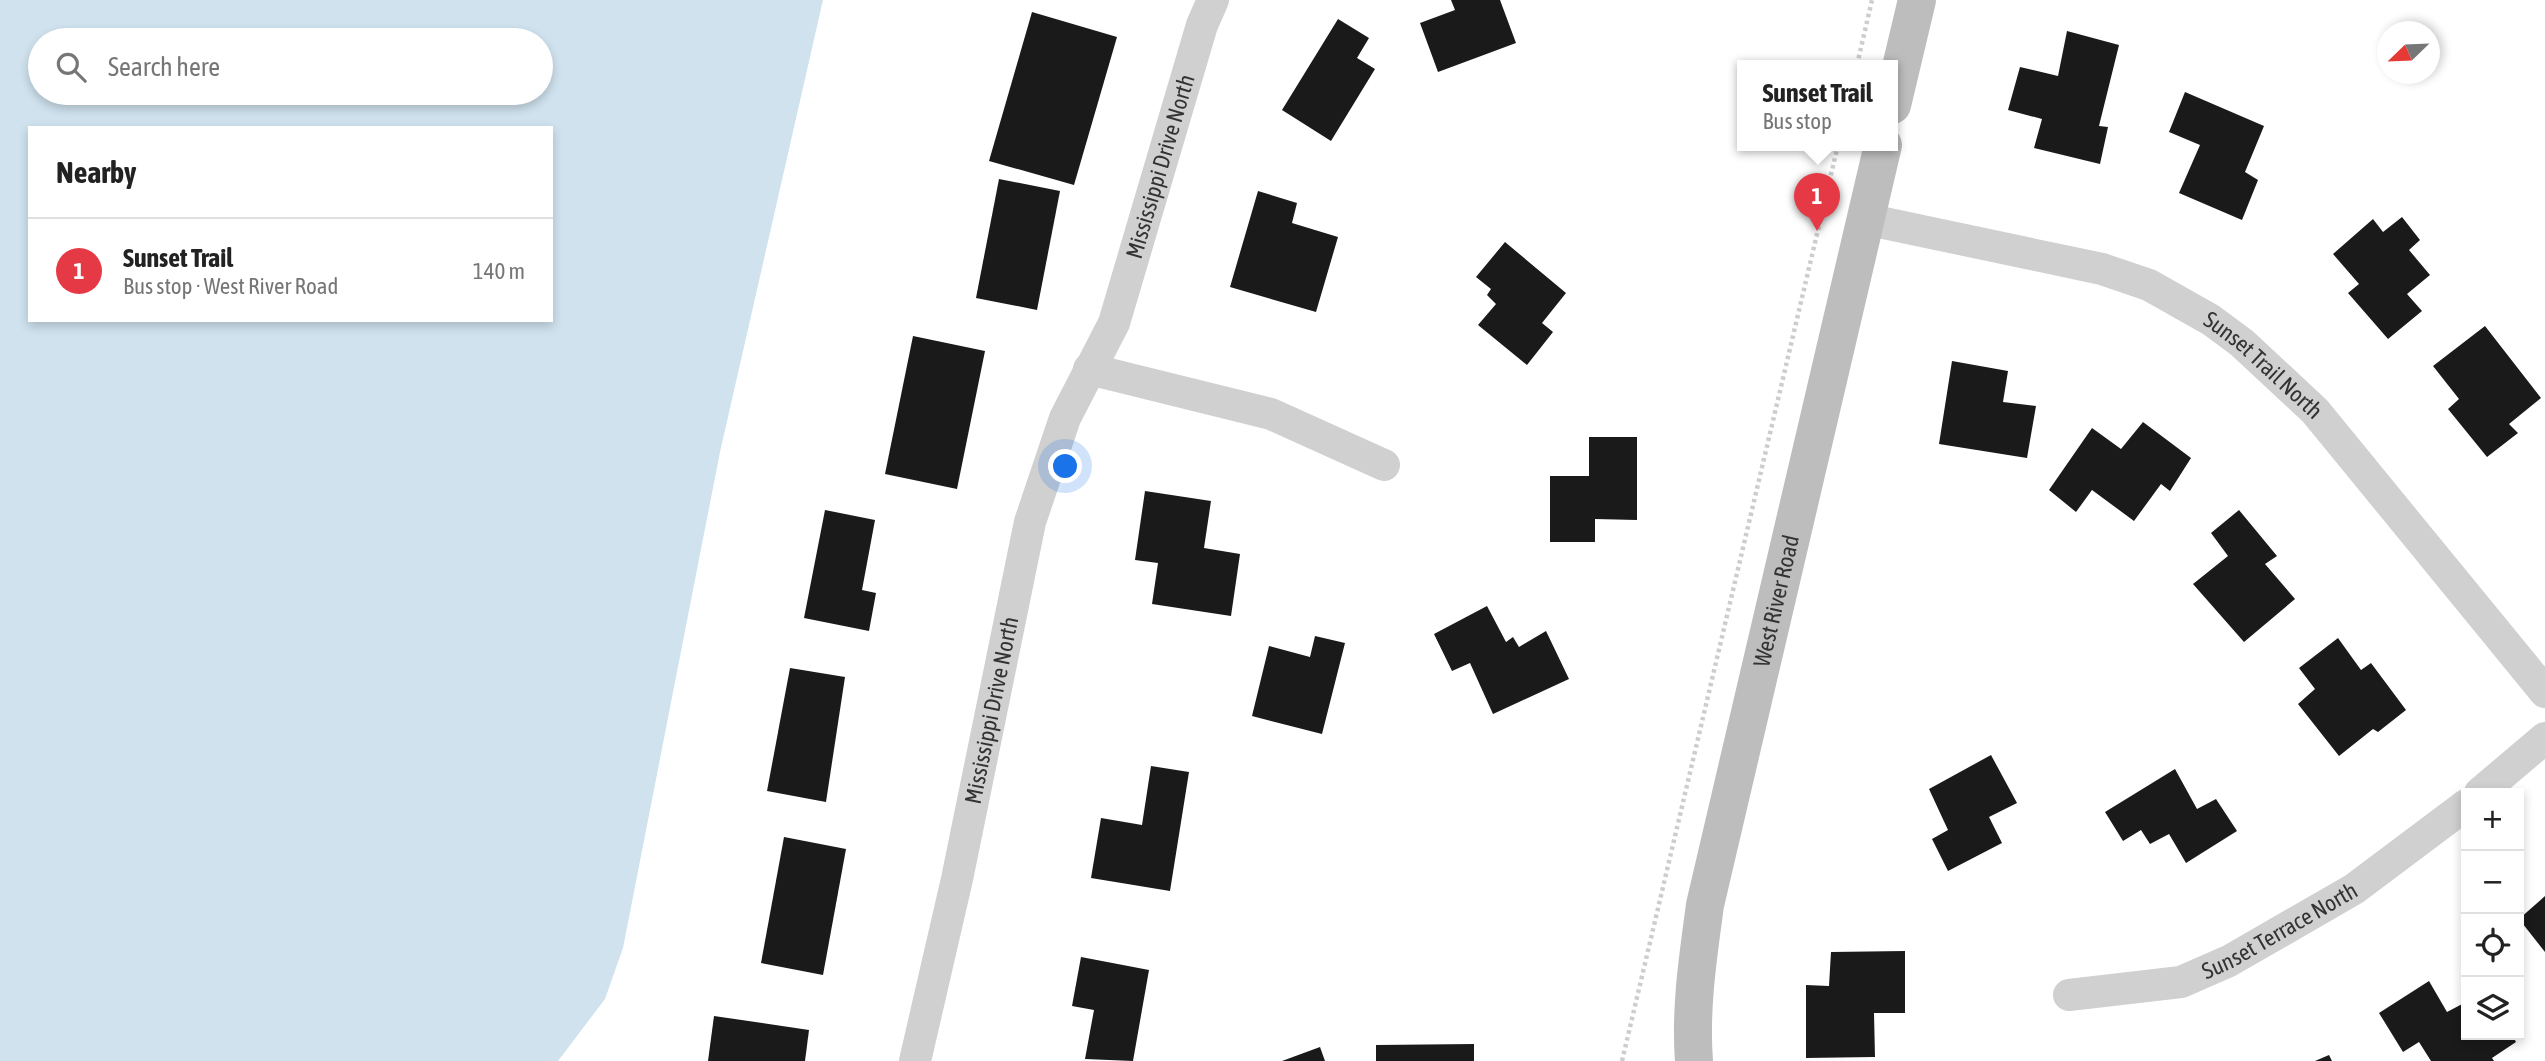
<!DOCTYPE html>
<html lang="en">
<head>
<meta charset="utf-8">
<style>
  :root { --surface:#fff; --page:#f6f6f6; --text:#222; --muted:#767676; --line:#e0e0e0; --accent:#e63946 }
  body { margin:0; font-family:"Asap Condensed",sans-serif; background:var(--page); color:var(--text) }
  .controls { position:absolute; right:21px; bottom:21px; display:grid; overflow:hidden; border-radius:0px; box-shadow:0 4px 10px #0003 }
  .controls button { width:63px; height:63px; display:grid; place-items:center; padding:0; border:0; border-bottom:2px solid var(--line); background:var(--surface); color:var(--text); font:35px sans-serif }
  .compass { position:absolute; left:2377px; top:21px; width:63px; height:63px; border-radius:50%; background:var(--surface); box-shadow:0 4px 10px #0003; rotate:247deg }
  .you { position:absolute; left:1066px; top:467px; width:24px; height:24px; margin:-18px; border:5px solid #fff; border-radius:50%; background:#1a73e8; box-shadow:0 0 0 10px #1a73e833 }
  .badge { display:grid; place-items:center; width:46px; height:46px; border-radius:50%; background:var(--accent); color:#fff; font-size:23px; font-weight:700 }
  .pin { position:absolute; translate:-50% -58px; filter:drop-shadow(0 2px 4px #0008) }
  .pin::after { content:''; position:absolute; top:37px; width:24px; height:21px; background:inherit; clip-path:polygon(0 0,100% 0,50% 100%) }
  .popup { position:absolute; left:1737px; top:60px; width:161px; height:91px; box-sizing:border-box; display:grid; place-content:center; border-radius:0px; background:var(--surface); filter:drop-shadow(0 2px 5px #0005); font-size:23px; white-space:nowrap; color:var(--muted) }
  .popup b { font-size:26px; color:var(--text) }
  .popup::after { content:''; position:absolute; left:50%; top:100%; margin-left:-14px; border:14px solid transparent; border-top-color:var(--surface) }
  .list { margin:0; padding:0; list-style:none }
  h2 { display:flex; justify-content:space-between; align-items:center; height:91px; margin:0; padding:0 28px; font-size:30px }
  h2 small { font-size:23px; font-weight:400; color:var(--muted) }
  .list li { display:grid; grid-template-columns:46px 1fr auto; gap:21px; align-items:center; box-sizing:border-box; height:105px; padding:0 28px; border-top:2px solid var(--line) }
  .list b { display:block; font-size:26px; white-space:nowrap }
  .list p { margin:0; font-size:23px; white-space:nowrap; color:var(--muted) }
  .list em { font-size:23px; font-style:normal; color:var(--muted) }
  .icon { flex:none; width:38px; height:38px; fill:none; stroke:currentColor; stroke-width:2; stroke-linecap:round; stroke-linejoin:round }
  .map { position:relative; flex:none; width:2545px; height:1061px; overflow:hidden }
  .search { position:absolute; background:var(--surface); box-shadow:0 4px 10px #0003; left:28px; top:28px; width:525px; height:77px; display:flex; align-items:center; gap:18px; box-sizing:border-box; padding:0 24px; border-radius:38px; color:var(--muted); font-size:26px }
  .panel { position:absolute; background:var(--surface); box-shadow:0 4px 10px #0003; left:28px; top:126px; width:525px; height:196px; border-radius:0px }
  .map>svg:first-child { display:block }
  .water { fill:#cfe2ee; fill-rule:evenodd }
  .building { fill:#1a1a1a }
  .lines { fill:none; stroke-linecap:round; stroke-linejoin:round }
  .path { stroke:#cdcdcd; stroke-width:4.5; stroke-dasharray:3.5 3.5; stroke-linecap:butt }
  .street { stroke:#d0d0d0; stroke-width:32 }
  .secondary { stroke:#bdbdbd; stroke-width:38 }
  .labels { text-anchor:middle; stroke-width:7; stroke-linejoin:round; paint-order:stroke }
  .street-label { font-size:23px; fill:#333; stroke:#fff }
</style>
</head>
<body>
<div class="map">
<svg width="2545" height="1061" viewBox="0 0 2545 1061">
  <rect width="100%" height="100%" fill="#fff"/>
  <!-- water -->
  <path class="water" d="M 0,0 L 823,0 L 720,452 L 623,948 L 605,999 L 558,1061 L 0,1061 ZM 40,40 L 541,40 L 541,93 L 40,93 ZM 30,128 L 551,128 L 551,320 L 30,320 Z"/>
  <!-- building -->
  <g class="building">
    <path d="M 1451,0 L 1500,0 L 1516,43 L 1438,72 L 1420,23 L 1455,10 Z"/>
    <path d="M 1032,12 L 1117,37 L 1074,185 L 989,161 Z"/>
    <path d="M 1338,19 L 1369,38 L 1357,58 L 1375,69 L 1331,141 L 1282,110 Z"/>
    <path d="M 2067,31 L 2119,45 L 2099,126 L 2108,127 L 2100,164 L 2034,148 L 2042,119 L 2008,110 L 2020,67 L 2058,76 Z"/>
    <path d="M 2185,92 L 2264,126 L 2245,172 L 2258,180 L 2242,220 L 2179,193 L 2200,145 L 2169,132 Z"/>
    <path d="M 999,179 L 1060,191 L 1037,310 L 976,298 Z"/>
    <path d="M 1258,191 L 1297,203 L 1292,223 L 1338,237 L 1316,312 L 1230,287 Z"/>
    <path d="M 2402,217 L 2420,240 L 2409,250 L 2430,275 L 2407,294 L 2422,311 L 2388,339 L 2348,293 L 2359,284 L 2333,254 L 2373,219 L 2383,232 Z"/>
    <path d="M 1505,242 L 1566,293 L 1542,323 L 1553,332 L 1527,365 L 1478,325 L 1496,304 L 1487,295 L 1491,289 L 1476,277 Z"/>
    <path d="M 2485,326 L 2541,398 L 2509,424 L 2518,433 L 2487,457 L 2448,409 L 2459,399 L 2433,366 Z"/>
    <path d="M 913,336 L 985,351 L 957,489 L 885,474 Z"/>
    <path d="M 1952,361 L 2008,371 L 2003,402 L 2036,406 L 2027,458 L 1939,444 Z"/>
    <path d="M 2143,422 L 2191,458 L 2170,491 L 2161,484 L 2134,521 L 2092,490 L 2076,512 L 2049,490 L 2092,428 L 2121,449 Z"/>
    <path d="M 1589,437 L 1637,437 L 1637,520 L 1595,519 L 1595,542 L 1550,542 L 1550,476 L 1589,476 Z"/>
    <path d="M 1145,491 L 1211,501 L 1204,548 L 1240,554 L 1231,616 L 1152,604 L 1158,563 L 1135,560 Z"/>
    <path d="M 825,510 L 875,520 L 862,590 L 876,593 L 869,631 L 804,618 Z"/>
    <path d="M 2239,510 L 2277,556 L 2265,564 L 2295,599 L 2244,642 L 2193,584 L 2228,556 L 2211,533 Z"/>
    <path d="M 1487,606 L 1506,642 L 1513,637 L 1519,647 L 1546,631 L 1569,679 L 1493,714 L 1470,663 L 1452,671 L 1434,634 Z"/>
    <path d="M 1315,636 L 1345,643 L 1322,734 L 1252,716 L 1269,646 L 1310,657 Z"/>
    <path d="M 2338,638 L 2361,670 L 2371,663 L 2406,710 L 2378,732 L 2373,729 L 2339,756 L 2298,704 L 2315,689 L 2299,668 Z"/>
    <path d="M 790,668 L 845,677 L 826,802 L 767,791 Z"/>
    <path d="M 1991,755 L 2017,803 L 1989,817 L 2002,843 L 1948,871 L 1932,839 L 1948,830 L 1929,789 Z"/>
    <path d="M 1151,766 L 1189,772 L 1170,891 L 1091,878 L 1101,818 L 1142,825 Z"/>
    <path d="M 2175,769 L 2197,809 L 2216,799 L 2237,831 L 2186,863 L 2169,834 L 2150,844 L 2141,830 L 2123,841 L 2105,812 Z"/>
    <path d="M 784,837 L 846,849 L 823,975 L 761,963 Z"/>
    <path d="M 2545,896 L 2545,952 L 2519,919 Z"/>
    <path d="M 1905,951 L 1905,1013 L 1874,1013 L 1875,1057 L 1806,1058 L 1806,985 L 1829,986 L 1831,952 Z"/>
    <path d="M 1081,957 L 1149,970 L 1133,1061 L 1085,1059 L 1094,1010 L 1072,1006 Z"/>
    <path d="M 2429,981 L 2447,1012 L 2466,1002 L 2466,1035 L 2512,1035 L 2516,1042 L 2492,1058 L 2494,1061 L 2431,1061 L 2419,1042 L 2403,1052 L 2379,1013 Z"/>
    <path d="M 714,1016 L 809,1030 L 805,1061 L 708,1061 Z"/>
    <path d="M 1474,1044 L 1474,1061 L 1376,1061 L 1376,1045 Z"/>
    <path d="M 1320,1047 L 1325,1061 L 1282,1061 Z"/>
    <path d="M 2329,1055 L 2332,1061 L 2315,1061 Z"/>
  </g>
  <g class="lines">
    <!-- path -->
    <g class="path">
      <path d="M 1857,65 L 1872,0"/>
      <path d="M 1622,1061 L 1838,145"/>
    </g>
    <!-- street -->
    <g class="street">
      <path id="s1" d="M 1865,219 L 2102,269 L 2149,285 L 2211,320 L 2242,343 L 2315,411 L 2545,692"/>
      <path d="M 1089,369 L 1271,414 L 1384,465"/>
      <path d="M 2480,793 L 2545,738"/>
      <path id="s2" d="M 2069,995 L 2181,982 L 2229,961 L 2354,889 L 2466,805"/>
      <path id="s3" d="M 915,1061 L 957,879 L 1030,522 L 1065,418 L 1114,323 L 1202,25 L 1213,0"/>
    </g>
    <!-- secondary -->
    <g class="secondary">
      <path d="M 1892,105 L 1917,0"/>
      <path id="s4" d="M 1694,1061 C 1690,1008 1698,957 1705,905 L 1883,145"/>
    </g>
  </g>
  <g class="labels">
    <!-- street labels -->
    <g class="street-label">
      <text dy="8" stroke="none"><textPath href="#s3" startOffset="931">Mississippi Drive North</textPath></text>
      <text dy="8" stroke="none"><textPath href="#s1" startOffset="432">Sunset Trail North</textPath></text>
      <text dy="8" stroke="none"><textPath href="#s4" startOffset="469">West River Road</textPath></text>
      <text dy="8" stroke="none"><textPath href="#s3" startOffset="359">Mississippi Drive North</textPath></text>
      <text dy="8" stroke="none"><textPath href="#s2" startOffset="224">Sunset Terrace North</textPath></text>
    </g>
  </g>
</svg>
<div class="controls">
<button>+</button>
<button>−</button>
<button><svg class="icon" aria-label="locate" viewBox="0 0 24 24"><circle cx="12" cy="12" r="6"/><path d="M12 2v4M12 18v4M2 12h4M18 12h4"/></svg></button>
<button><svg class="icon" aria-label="layers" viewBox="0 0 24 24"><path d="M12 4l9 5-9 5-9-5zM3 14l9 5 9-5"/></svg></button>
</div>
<svg class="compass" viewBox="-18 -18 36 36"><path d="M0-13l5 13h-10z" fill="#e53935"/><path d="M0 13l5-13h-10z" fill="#767676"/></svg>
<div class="you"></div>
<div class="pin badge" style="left:1817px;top:231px">1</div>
<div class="popup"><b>Sunset Trail</b>Bus stop</div>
<div class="search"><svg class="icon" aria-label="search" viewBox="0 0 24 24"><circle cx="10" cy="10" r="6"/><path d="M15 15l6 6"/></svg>Search here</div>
<section class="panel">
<h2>Nearby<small></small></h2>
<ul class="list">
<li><span class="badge">1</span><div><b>Sunset Trail</b><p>Bus stop · West River Road</p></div><em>140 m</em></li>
</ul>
</section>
</div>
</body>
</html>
